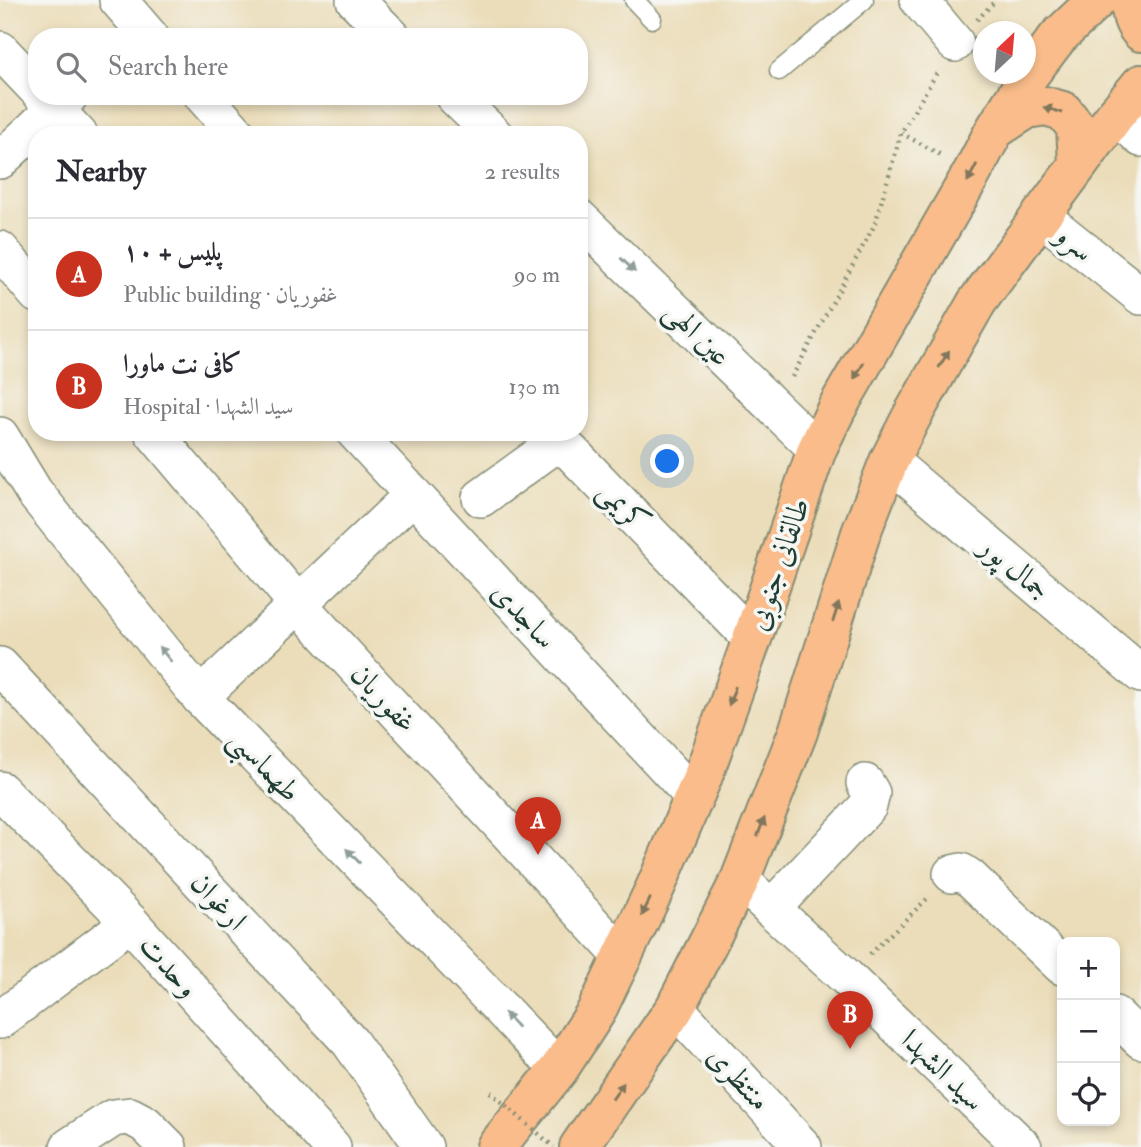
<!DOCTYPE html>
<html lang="en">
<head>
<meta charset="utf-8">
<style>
  :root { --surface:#fff; --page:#f2f2f3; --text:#2b2b33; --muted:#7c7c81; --line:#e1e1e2; --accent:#c8321e }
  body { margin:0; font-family:"IM FELL Double Pica",Amiri,serif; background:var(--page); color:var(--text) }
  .controls { position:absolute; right:21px; bottom:21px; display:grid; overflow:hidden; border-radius:14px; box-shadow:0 4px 10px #0003 }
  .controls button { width:63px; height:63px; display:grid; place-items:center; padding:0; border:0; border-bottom:2px solid var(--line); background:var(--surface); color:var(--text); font:35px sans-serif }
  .compass { position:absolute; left:973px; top:21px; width:63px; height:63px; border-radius:50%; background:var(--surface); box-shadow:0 4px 10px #0003; rotate:26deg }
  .you { position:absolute; left:668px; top:462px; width:24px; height:24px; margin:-18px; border:5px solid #fff; border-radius:50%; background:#1a73e8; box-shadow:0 0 0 10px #1a73e833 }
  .badge { display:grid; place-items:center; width:46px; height:46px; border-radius:50%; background:var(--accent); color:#fff; font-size:23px; font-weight:700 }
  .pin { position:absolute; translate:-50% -58px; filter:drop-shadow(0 2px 4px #0008) }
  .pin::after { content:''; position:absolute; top:37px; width:24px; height:21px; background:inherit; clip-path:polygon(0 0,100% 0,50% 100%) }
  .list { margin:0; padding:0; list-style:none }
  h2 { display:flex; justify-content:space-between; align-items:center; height:91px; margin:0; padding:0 28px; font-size:30px }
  h2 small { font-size:23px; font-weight:400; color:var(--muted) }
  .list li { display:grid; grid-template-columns:46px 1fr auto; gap:21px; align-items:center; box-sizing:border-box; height:112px; padding:0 28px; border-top:2px solid var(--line) }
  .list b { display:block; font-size:26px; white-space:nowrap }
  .list p { margin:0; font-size:23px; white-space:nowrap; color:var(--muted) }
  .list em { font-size:23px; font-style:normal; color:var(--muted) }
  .icon { flex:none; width:38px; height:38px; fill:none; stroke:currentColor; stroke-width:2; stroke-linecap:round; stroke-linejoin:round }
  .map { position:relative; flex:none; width:1141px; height:1147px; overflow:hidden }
  .search { position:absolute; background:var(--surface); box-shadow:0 4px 10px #0003; left:28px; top:28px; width:560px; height:77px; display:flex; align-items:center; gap:18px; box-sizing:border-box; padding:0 24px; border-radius:28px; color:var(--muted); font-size:26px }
  .panel { position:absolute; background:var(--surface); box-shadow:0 4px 10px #0003; left:28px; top:126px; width:560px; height:315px; border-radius:28px }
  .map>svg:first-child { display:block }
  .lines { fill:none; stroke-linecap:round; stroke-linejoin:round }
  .service-casing { stroke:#858d76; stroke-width:21 }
  .minor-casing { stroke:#858d76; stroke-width:40 }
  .primary-casing { stroke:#858d76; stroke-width:42 }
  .path { stroke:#858d76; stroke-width:4.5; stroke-dasharray:2 5; stroke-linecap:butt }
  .service { stroke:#fff; stroke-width:18 }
  .minor { stroke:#fff; stroke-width:37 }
  .primary { stroke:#f9bc8a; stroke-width:38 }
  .path-bridge { stroke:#858d76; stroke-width:4.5; stroke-dasharray:2 5; stroke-linecap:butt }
  .oneway { fill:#81765b }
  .oneway2 { fill:#8f9e9a }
  .labels { text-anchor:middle; stroke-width:7; stroke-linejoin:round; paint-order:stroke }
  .street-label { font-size:30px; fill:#1f3d34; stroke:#f6f6f2 }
</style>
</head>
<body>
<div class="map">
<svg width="1141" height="1147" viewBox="0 0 1141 1147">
  <rect width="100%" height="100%" fill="#f6f6f2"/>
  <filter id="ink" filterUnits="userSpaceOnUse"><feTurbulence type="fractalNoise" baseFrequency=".0143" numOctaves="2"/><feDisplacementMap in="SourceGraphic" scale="14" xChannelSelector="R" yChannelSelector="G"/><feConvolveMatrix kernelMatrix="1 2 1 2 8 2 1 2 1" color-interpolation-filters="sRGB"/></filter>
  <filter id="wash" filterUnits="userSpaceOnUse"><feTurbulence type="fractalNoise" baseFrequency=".00686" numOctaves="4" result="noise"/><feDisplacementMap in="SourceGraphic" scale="28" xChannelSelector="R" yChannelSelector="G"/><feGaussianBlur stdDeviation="1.57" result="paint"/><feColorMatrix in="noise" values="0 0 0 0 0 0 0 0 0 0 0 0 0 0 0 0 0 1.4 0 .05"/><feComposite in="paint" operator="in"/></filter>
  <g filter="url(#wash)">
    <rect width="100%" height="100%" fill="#ebddb9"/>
  </g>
  <g filter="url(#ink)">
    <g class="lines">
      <defs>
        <g id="service">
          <path d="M 634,0 L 652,19"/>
          <path d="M 779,71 L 864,0"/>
        </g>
        <g id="minor">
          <path d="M 118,0 L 150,37"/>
          <path d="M 355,0 L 392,37"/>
          <path d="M 919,0 L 955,43"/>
          <path d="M 0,50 L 37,89"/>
          <path d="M 43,96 L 79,135"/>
          <path d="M 203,96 L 238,135"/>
          <path d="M 454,96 L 494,135"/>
          <path d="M 1116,114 L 1141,138"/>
          <path d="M 0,160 L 69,96"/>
          <path d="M 1041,216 L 1141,296"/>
          <path d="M 579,218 L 817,449"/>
          <path d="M 0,250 L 37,294"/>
          <path d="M 153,432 L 297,603 L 623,957"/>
          <path d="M 355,432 L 694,797"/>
          <path d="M 0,436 L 34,492 L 200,697 L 559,1069"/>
          <path d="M 889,461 L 1141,674"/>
          <path d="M 481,498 L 554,445 L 570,451 L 752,639"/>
          <path d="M 0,666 L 350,1042 L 424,1147"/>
          <path d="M 200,697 L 413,495"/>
          <path d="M 0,790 L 130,922 L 332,1147"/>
          <path d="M 952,874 L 961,872 L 970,878 L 1062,966"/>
          <path d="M 740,880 L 846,977 L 1023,1147"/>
          <path d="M 771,909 L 868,806 L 871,793 L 865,783"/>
          <path d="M 675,1008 L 803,1147"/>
          <path d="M 1115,1015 L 1141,1040"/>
          <path d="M 0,1020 L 130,922"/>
          <path d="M 69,1147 L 113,1118 L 130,1116 L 145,1124 L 168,1147"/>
        </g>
        <g id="primary">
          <path d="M 1133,0 C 1130,12 1132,22 1141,32"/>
          <path d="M 996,129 L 1027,109 L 1045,106 L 1063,111 L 1076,127 L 1078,164"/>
          <path d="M 496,1147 L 559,1069 L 596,1012 L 656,886 L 703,776 L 752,639 L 817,449 L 837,408 L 972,173 L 994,131 L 1029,75 L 1058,37 L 1097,0"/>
          <path d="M 579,1147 L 675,1008 L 740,880 L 798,732 L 861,533 L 889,461 L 912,416 L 977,302 L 1116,114 L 1141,84"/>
        </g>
      </defs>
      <!-- service casing -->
      <use href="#service" class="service-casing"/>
      <!-- minor casing -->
      <use href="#minor" class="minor-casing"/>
      <!-- primary casing -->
      <use href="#primary" class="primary-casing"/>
      <!-- path -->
      <g class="path">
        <path d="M 977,20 L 996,0"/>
        <path d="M 901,133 L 941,155"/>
        <path d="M 792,377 L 875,224 L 901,133 L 938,71"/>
        <path d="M 870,954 L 929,897"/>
      </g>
      <!-- service -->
      <use href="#service" class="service"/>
      <!-- minor -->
      <use href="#minor" class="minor"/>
      <!-- primary -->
      <use href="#primary" class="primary"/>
      <!-- path-bridge -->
      <path class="path-bridge" d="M 490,1092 L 554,1147"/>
    </g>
    <!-- one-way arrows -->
    <defs><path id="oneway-solid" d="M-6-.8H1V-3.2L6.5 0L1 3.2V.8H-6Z" transform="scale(1.75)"/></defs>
    <g class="oneway">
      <use href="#oneway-solid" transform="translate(1053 110) rotate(-163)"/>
      <use href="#oneway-solid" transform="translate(972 173) rotate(118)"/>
      <use href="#oneway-solid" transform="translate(944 359) rotate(-59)"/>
      <use href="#oneway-solid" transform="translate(859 371) rotate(120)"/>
      <use href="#oneway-solid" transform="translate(836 612) rotate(-72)"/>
      <use href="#oneway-solid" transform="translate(732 696) rotate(110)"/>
      <use href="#oneway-solid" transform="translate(761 827) rotate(-69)"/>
      <use href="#oneway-solid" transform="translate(646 907) rotate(116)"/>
      <use href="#oneway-solid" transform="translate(618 1091) rotate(-55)"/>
    </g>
    <g class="oneway2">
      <use href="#oneway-solid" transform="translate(628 265) rotate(44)"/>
      <use href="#oneway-solid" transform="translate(165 654) rotate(-129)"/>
      <use href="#oneway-solid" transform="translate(353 856) rotate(-134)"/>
      <use href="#oneway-solid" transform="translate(511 1020) rotate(-134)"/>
    </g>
  </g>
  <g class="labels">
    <!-- street labels -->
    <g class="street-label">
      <text transform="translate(1075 243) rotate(39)" y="10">سرو</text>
      <text transform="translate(698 333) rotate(44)" y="10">عین الهی</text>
      <text transform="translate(624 506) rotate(46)" y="10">کریمی</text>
      <text transform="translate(778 564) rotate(-71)" y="10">طالقانی جنوبی</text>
      <text transform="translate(1015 568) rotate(40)" y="10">جمال پور</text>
      <text transform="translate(524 615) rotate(47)" y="10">ساجدی</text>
      <text transform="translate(384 698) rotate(47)" y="10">غفوریان</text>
      <text transform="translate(265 765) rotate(46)" y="10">طهماسبی</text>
      <text transform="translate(219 901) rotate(47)" y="10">ارغوان</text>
      <text transform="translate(169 966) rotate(48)" y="10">وحدت</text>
      <text transform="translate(943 1070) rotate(44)" y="10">سید الشهدا</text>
      <text transform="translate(739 1078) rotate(47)" y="10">منتظری</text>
    </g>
  </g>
</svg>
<div class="controls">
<button>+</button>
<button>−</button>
<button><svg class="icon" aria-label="locate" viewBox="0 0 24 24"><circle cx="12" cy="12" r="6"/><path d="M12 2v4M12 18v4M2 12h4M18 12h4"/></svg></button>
</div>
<svg class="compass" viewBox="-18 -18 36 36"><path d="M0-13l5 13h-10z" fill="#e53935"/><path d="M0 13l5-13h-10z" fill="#7c7c81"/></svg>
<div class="you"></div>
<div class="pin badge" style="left:538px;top:855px">A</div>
<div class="pin badge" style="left:850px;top:1049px">B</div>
<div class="search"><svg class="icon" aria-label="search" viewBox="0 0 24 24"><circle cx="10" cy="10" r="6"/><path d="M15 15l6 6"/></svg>Search here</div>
<section class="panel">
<h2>Nearby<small>2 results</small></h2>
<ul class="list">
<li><span class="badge">A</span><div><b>پلیس + ۱۰</b><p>Public building · غفوریان</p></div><em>90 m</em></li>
<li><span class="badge">B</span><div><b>کافی نت ماورا</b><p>Hospital · سید الشهدا</p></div><em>130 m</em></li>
</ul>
</section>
</div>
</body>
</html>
